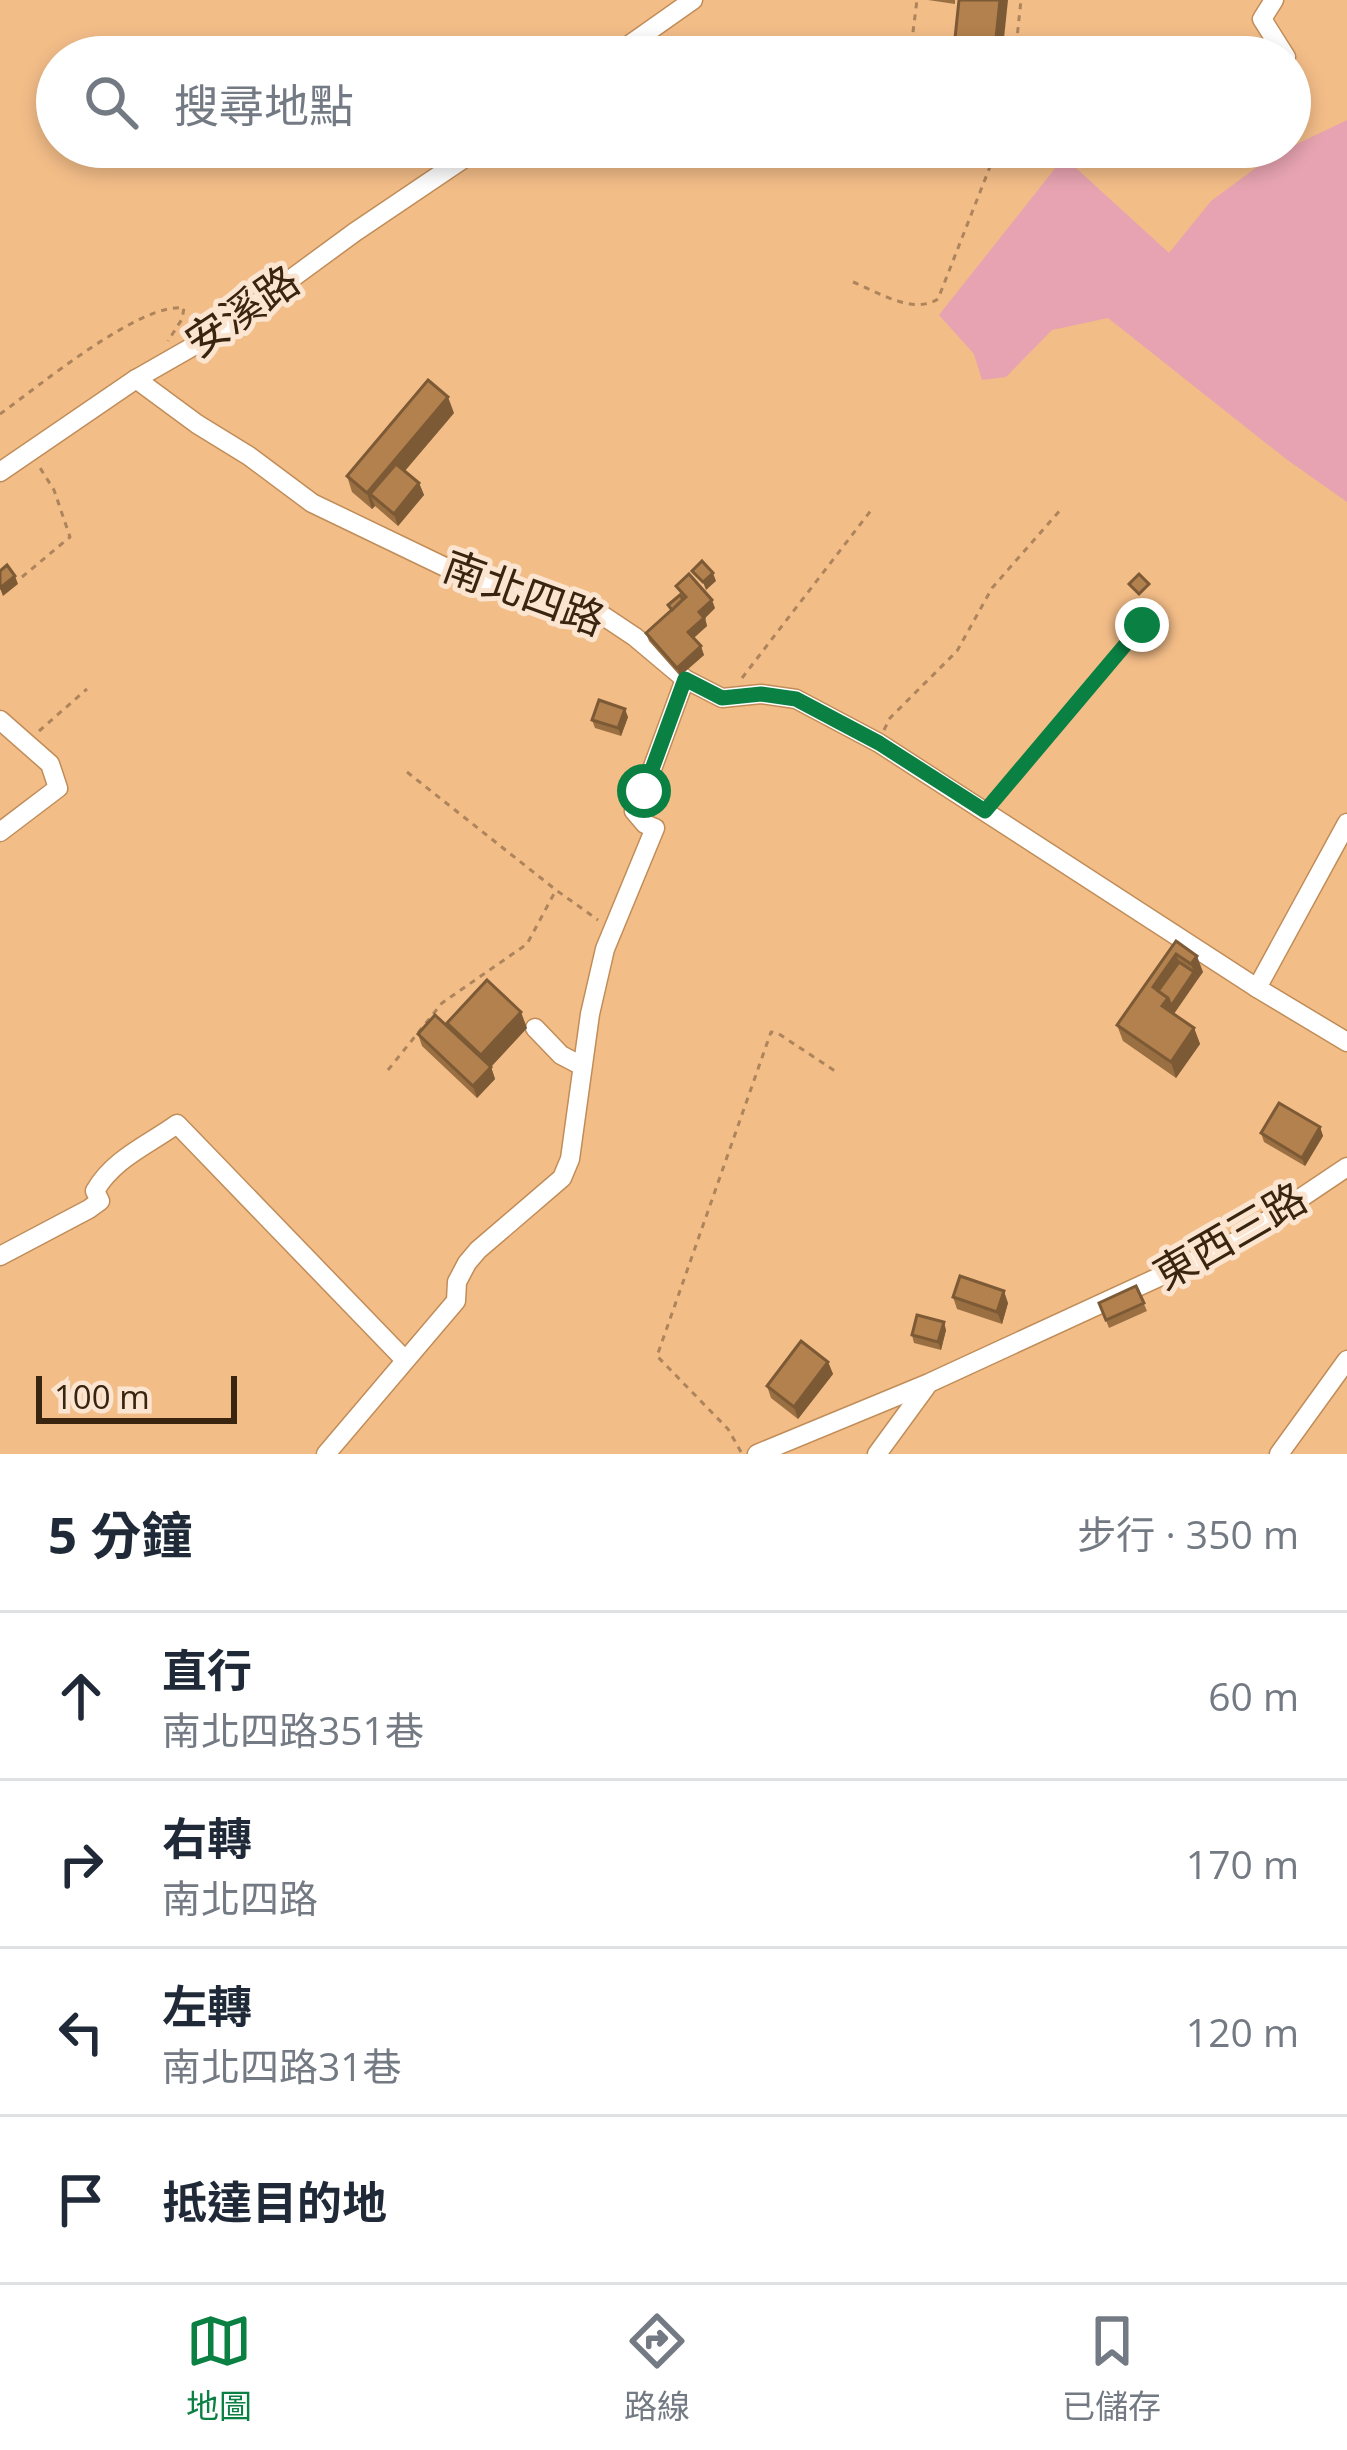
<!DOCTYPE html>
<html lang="zh-TW">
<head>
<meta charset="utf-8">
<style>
  :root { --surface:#fff; --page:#f2f2f3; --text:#1f2937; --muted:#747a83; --line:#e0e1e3; --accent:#0b8043 }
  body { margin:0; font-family:"Open Sans","Noto Sans TC",sans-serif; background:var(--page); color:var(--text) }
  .scale { position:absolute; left:36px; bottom:30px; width:201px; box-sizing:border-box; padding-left:12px; border:6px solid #39240f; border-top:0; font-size:33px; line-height:42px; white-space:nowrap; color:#39240f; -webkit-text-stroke:9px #fbe5d0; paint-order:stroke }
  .stop { position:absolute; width:36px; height:36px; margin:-27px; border:9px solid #0b8043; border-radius:50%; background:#fff }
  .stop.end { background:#0b8043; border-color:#fff; box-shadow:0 3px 12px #0008 }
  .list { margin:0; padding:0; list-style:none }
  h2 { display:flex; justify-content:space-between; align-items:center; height:156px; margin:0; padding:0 48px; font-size:51px }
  h2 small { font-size:39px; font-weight:400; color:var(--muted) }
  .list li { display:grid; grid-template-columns:78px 1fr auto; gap:36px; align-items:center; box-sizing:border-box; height:168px; padding:0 48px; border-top:3px solid var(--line) }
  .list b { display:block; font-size:45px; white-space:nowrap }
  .list p { margin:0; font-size:39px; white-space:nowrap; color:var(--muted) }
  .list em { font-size:39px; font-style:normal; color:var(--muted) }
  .icon { flex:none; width:66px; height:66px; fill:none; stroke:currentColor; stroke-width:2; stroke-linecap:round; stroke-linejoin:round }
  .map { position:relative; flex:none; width:1347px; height:1454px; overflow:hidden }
  .search { position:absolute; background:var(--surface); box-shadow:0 6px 18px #0003; left:36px; right:36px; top:36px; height:132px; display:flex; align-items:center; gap:30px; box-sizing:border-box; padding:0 42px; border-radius:66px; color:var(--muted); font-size:45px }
  .sheet { height:828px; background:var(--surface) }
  nav { display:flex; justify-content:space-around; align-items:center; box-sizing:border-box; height:168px; border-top:3px solid var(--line); background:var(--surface); font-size:33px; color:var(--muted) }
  nav a { display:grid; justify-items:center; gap:6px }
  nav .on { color:var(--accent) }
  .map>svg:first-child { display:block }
  .green { fill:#e7a3b1 }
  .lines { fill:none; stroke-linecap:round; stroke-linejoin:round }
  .minor-casing { stroke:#c08d59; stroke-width:21 }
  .path { stroke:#ad845b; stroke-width:3; stroke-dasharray:6 6; stroke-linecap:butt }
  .minor { stroke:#fff; stroke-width:18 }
  .wall { fill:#9a6f42 }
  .shaded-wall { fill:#7d5a36 }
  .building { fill:#b3814d; stroke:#7d5a36; stroke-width:3 }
  .route { stroke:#0b8043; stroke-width:15 }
  .labels { text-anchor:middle; stroke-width:10; stroke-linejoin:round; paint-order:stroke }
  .street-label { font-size:42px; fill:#39240f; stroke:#fbe5d0 }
</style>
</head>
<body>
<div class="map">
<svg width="1347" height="1454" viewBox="0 0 1347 1454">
  <rect width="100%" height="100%" fill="#f3bd88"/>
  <!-- green -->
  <path class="green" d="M 1347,120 L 1347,502 L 1286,459 L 1108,318 L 1052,330 L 1006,377 L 982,380 L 974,354 L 939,315 L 1064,157 L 1169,253 L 1211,201 L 1272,156 Z"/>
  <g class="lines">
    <defs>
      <g id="minor">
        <path d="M 1274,0 L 1262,19 L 1286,57"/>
        <path d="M 612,57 L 693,0"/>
        <path d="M 136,379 L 197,424 L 249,456 L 312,503 L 445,567 L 526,602 L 596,611 L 635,637 L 685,679 L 722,698 L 761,694 L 796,699 L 879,743 L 1257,988 L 1347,1042"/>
        <path d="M 0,472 L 136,379 L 220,331 L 355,232 L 481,147"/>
        <path d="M 0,720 L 50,764 L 58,788 L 0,832"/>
        <path d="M 1257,988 L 1347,823"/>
        <path d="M 535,1028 L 561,1055 L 582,1066"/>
        <path d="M 0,1256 L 89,1209 L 100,1201 L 95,1191 C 113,1159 148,1145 177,1124 L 404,1359"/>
        <path d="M 326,1454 L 456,1301 L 457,1282 L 467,1263 L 478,1250 L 562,1178 L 570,1159 L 590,1014 L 605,949 L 655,828 L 645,824 L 634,811 L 644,791 L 685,679"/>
        <path d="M 757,1454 L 929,1383 L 1235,1242 L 1347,1167"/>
        <path d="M 877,1454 L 926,1387"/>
        <path d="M 1279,1454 L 1347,1360"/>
      </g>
    </defs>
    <!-- minor casing -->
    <use href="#minor" class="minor-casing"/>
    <!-- path -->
    <g class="path">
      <path d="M 910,56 L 917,0"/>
      <path d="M 1015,57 L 1021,0"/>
      <path d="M 853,282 C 878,292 913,315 938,299 L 993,159 L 996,147"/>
      <path d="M 0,414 C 38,387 140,302 184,308 L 182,319 L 168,341"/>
      <path d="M 22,577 L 70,537 L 54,490 L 37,463"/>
      <path d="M 742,678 L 872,509"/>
      <path d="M 884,730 L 890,718 L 957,651 L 992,588 L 1062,508"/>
      <path d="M 39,731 L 87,689"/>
      <path d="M 407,772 L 556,890 L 598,920"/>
      <path d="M 996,798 L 1141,625"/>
      <path d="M 388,1070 L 442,1003 L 527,944 L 556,890"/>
      <path d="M 741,1452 L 728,1429 L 657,1356 L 771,1032 L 779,1034 L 835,1071"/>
    </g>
    <!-- minor -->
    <use href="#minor" class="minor"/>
  </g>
  <!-- wall -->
  <g class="wall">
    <path d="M 928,0 L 955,0 L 955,4 Z"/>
    <path d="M 454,413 L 405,471 L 419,483 L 424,495 L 398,526 L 375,506 L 372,509 L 352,492 L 347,476 Z"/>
    <path d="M 676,586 L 715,608 L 705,618 L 707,626 L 694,638 L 704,655 L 680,676 L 649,641 L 646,633 L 671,611 L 668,605 L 684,599 Z"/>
    <path d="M 628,717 L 621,736 L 595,728 L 592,720 Z"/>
    <path d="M 1176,941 L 1203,972 L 1174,1014 L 1194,1028 L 1200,1044 L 1176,1078 L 1123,1041 L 1117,1025 Z"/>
    <path d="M 447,1023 L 527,1028 L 491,1067 L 495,1079 L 477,1098 L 422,1046 L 418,1034 L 449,1027 Z"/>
    <path d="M 1320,1127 L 1323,1136 L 1305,1166 L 1264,1142 L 1261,1133 Z"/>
    <path d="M 1136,1286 L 1147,1311 L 1109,1328 L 1099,1303 Z"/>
    <path d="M 953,1297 L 1008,1303 L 1002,1324 L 957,1309 Z"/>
    <path d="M 946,1330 L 941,1350 L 914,1343 L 912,1335 Z"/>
    <path d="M 828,1362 L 833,1374 L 798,1419 L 771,1398 L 767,1386 Z"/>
  </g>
  <!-- shaded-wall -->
  <g class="shaded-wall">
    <path d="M 1000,0 L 1008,0 L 1002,57 L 994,57 Z"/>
    <path d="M 448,397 L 454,413 L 379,501 L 370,494 L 375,506 L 372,509 L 367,493 Z"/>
    <path d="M 419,483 L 424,495 L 398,526 L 394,514 Z"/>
    <path d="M 713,573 L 716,581 L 706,590 L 703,582 Z"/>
    <path d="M 15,576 L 18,584 L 3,596 L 0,588 Z"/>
    <path d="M 712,600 L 715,608 L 705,618 L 707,626 L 691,640 L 688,632 L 699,612 Z"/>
    <path d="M 701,646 L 704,655 L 680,676 L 677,668 Z"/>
    <path d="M 625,709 L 628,717 L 621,736 L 618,728 Z"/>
    <path d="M 1176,954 L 1182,970 L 1156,995 L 1153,987 Z"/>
    <path d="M 1197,956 L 1203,972 L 1197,980 L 1191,964 Z"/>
    <path d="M 1194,972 L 1197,980 L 1168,1022 L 1162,1006 L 1168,998 Z"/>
    <path d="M 521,1012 L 527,1028 L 487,1071 L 481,1055 Z"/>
    <path d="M 1194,1028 L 1200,1044 L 1176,1078 L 1171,1062 Z"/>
    <path d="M 491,1067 L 495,1079 L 477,1098 L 473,1086 Z"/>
    <path d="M 1320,1127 L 1323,1136 L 1305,1166 L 1302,1158 Z"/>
    <path d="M 1004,1291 L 1008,1303 L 1002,1324 L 997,1312 Z"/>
    <path d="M 944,1322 L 946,1330 L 941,1350 L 938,1342 Z"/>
    <path d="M 828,1362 L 833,1374 L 798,1419 L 794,1407 Z"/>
  </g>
  <!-- building -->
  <g class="building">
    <path d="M 959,0 L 1000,0 L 994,57 L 953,57 Z"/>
    <path d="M 428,380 L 448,397 L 367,493 L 347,476 Z"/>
    <path d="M 396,464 L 419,483 L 394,514 L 370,494 Z"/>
    <path d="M 702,561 L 713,573 L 703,582 L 692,571 Z"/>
    <path d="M 7,565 L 15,576 L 0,588 L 0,571 Z"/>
    <path d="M 689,574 L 712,600 L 699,612 L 704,618 L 688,632 L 701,646 L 677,668 L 646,633 L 686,597 L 676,586 Z"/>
    <path d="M 1139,574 L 1149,584 L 1139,594 L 1129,584 Z"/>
    <path d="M 680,595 L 683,599 L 672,610 L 668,605 Z"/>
    <path d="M 599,700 L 625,709 L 618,728 L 592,720 Z"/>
    <path d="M 1176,941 L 1197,956 L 1191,964 L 1176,954 L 1153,987 L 1168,998 L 1162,1006 L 1194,1028 L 1171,1062 L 1117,1025 Z"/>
    <path d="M 1179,962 L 1194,972 L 1171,1006 L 1168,998 L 1158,991 Z"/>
    <path d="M 487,980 L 521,1012 L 481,1055 L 447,1023 Z"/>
    <path d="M 435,1015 L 491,1067 L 473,1086 L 418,1034 Z"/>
    <path d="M 1279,1103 L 1320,1127 L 1302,1158 L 1261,1133 Z"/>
    <path d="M 960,1276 L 1004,1291 L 997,1312 L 953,1297 Z"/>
    <path d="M 1136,1286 L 1144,1303 L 1106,1320 L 1099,1303 Z"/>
    <path d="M 917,1315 L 944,1322 L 938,1342 L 912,1335 Z"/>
    <path d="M 801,1341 L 828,1362 L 794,1407 L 767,1386 Z"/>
  </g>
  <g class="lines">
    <!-- route -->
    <path class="route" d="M 644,791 L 685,679 L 722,698 L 761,694 L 796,699 L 879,743 L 985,811 L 1142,625"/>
  </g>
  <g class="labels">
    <!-- street labels -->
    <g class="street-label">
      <text transform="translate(242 311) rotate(-34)" y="15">安溪路</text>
      <text transform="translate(524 593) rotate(20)" y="15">南北四路</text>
      <text transform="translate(1230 1236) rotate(-30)" y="15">東西三路</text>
    </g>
  </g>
</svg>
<div class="scale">100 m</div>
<div class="stop" style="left:644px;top:791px"></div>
<div class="stop end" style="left:1142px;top:625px"></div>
<div class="search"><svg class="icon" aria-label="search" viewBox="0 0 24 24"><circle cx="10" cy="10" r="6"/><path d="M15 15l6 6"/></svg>搜尋地點</div>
</div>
<section class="sheet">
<h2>5 分鐘<small>步行 · 350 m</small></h2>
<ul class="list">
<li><svg class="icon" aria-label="ahead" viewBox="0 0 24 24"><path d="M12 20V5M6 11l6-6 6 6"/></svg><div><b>直行</b><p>南北四路351巷</p></div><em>60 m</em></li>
<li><svg class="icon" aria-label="right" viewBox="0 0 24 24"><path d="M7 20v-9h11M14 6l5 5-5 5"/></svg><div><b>右轉</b><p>南北四路</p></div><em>170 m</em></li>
<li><svg class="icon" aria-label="left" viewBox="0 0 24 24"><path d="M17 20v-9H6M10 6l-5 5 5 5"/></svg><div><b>左轉</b><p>南北四路31巷</p></div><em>120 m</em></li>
<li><svg class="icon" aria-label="arrive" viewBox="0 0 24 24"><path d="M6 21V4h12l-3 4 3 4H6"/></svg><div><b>抵達目的地</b></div></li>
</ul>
</section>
<nav>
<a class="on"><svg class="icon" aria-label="map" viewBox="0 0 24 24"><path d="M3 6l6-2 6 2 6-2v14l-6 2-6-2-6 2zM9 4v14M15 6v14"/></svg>地圖</a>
<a><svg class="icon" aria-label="directions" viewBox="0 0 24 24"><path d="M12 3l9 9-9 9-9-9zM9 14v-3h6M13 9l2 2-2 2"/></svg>路線</a>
<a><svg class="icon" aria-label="saved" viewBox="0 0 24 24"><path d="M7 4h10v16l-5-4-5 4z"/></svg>已儲存</a>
</nav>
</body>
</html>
